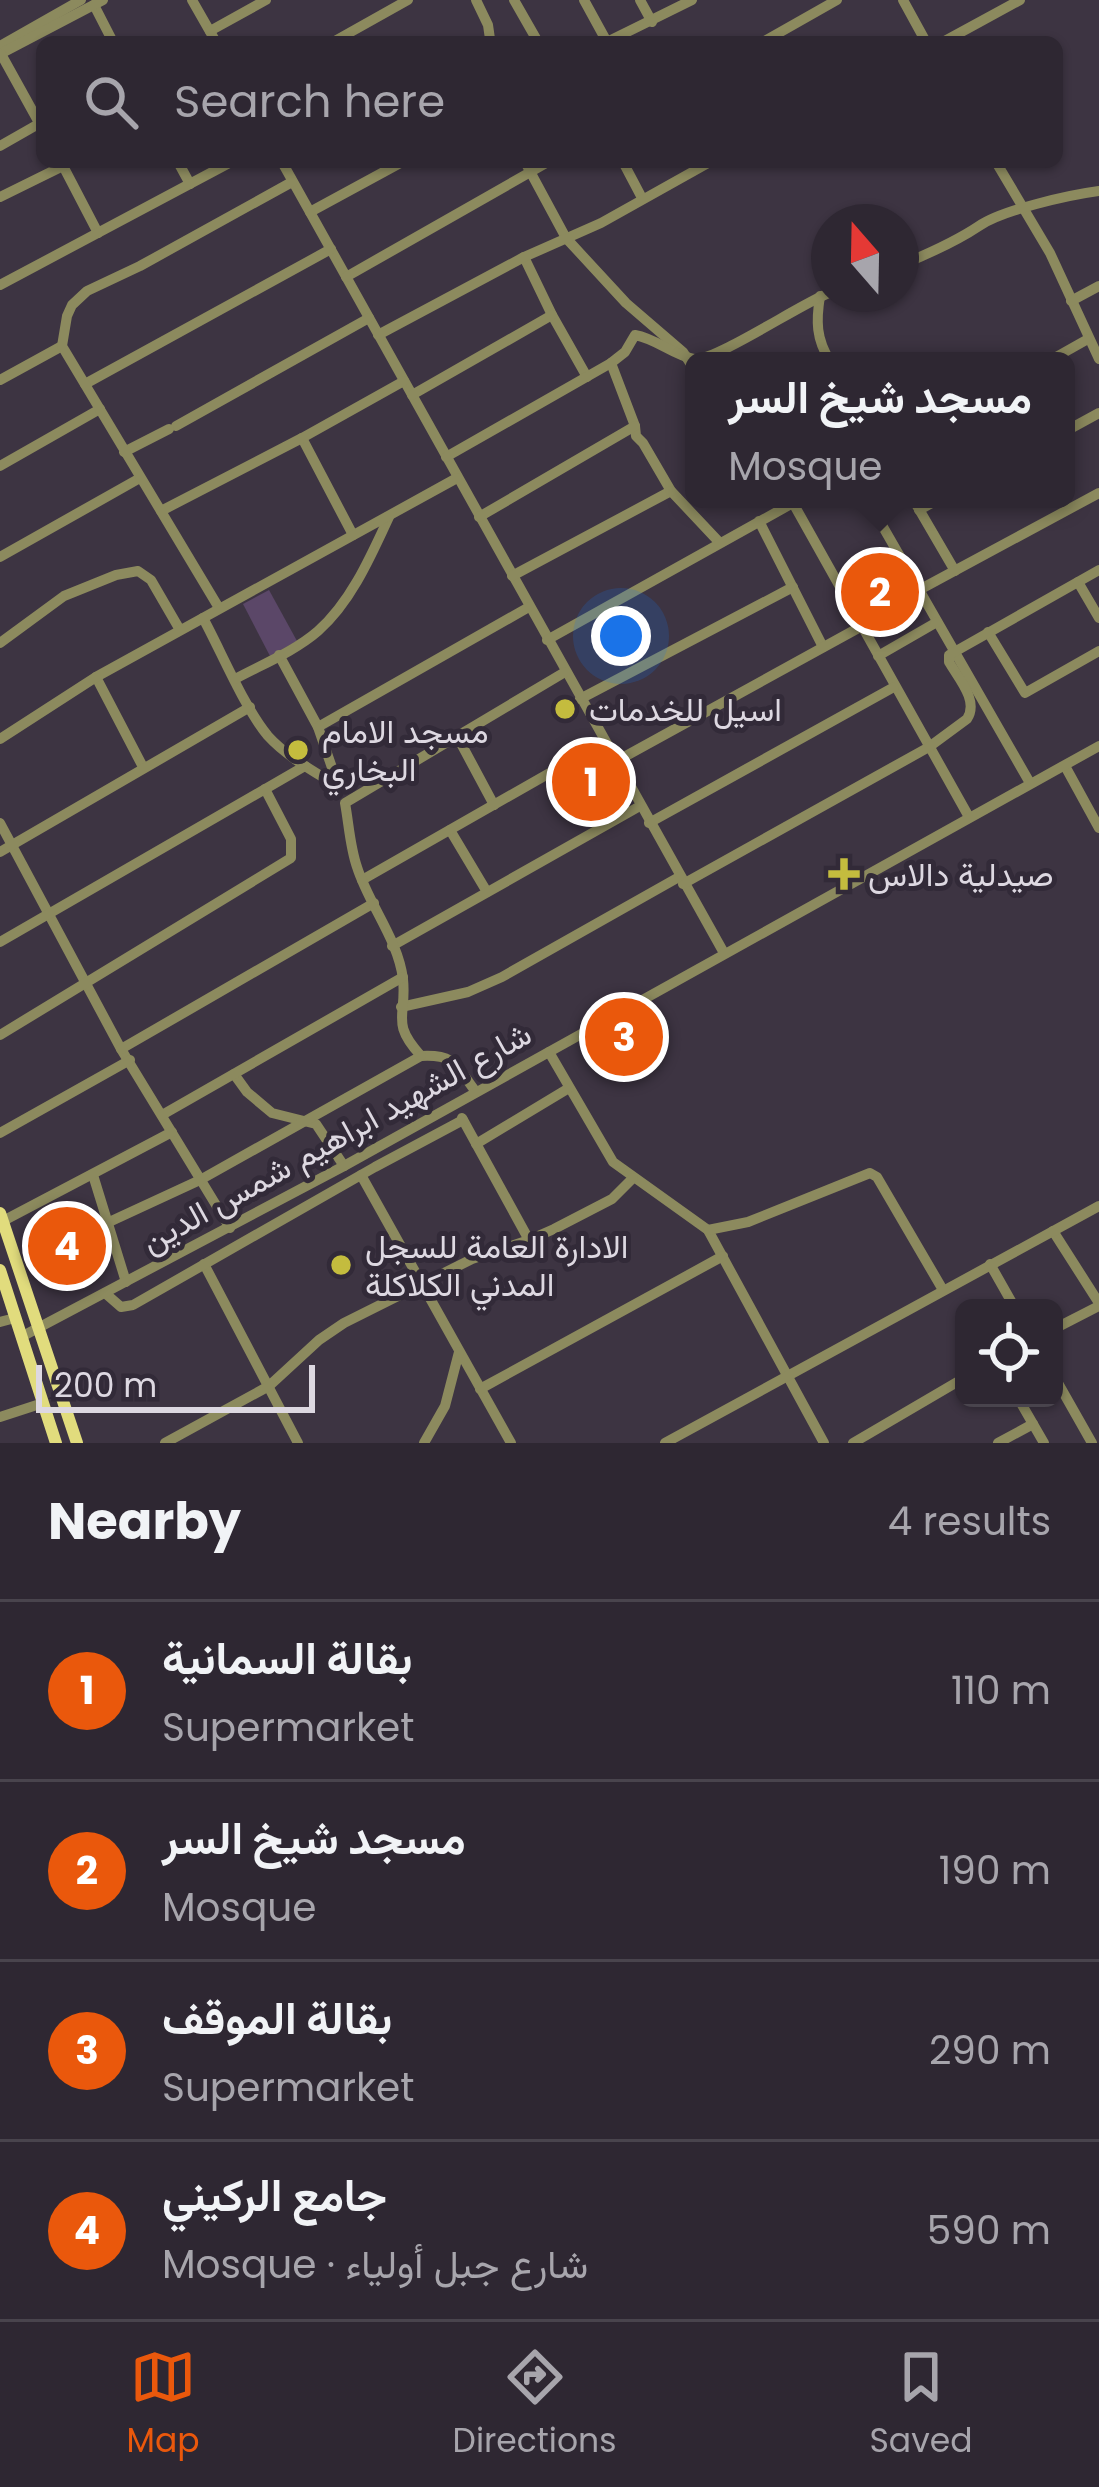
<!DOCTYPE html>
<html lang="en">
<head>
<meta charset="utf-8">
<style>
  :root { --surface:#2e2732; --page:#3a333e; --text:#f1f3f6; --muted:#a7a5ac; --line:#49444d; --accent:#ea580c }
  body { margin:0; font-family:Poppins,Vazirmatn,sans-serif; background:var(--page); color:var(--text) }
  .controls { position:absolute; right:36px; bottom:36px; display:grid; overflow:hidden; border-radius:18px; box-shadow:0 3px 9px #0004 }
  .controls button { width:108px; height:108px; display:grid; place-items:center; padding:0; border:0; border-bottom:3px solid var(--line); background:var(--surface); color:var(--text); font:60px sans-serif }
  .compass { position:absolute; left:811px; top:204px; width:108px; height:108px; border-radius:50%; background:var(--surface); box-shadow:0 3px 9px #0004; rotate:340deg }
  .scale { position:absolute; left:36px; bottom:30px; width:279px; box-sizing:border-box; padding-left:12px; border:6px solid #ddd8e1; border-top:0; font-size:33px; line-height:42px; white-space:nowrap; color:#ddd8e1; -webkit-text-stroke:9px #322a38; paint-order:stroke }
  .you { position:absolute; left:621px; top:636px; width:42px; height:42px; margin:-30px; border:9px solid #fff; border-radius:50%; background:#1a73e8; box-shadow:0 0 0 18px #1a73e833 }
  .badge { display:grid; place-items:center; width:78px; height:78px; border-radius:50%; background:var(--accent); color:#fff; font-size:39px; font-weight:700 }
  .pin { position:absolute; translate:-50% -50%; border:6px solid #fff; box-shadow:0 3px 12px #0006 }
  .popup { position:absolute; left:685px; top:352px; width:390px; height:156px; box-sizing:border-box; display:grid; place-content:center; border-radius:18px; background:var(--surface); filter:drop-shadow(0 3px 9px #0005); font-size:39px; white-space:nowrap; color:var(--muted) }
  .popup b { font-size:45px; color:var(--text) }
  .popup::after { content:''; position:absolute; left:50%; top:100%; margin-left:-24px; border:24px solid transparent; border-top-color:var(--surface) }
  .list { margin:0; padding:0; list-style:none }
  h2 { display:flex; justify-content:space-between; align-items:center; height:156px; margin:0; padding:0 48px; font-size:51px }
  h2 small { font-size:39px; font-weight:400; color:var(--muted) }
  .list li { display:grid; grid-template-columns:78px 1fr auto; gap:36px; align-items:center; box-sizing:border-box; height:180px; padding:0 48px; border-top:3px solid var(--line) }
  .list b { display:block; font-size:45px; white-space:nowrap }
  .list p { margin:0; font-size:39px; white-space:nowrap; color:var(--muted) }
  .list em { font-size:39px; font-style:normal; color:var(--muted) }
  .icon { flex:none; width:66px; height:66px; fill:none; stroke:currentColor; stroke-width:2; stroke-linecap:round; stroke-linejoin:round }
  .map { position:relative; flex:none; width:1099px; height:1443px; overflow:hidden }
  .search { position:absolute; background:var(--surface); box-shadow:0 3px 9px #0004; left:36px; right:36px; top:36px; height:132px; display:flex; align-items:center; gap:30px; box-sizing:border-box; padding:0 42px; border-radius:18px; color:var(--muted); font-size:45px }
  .sheet { height:876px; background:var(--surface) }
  nav { display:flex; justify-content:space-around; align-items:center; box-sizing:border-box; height:168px; border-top:3px solid var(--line); background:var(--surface); font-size:33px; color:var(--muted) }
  nav a { display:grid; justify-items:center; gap:6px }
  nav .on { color:var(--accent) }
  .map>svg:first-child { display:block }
  .green { fill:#5b4768 }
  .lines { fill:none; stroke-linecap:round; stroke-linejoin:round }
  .minor { stroke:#8c8a5e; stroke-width:10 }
  .major { stroke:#e1dc7d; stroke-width:12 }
  .poi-dot { fill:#c4bc3e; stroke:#322a38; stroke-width:4.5 }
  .labels { text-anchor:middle; stroke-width:10; stroke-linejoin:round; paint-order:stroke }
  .poi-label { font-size:33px; fill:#ddd8e1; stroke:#322a38; text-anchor:start }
  .street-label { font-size:33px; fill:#ddd8e1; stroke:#322a38 }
</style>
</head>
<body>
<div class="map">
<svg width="1099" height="1443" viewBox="0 0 1099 1443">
  <rect width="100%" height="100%" fill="#3d3442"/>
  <!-- green -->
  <path class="green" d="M 269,590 L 297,641 L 270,656 L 243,604 Z"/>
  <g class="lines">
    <!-- minor -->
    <g class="minor">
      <path d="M 192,0 L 216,42"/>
      <path d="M 476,0 L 488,25 L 490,39"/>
      <path d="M 514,0 L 538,42"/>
      <path d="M 584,0 L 607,42"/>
      <path d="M 640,0 L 652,22"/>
      <path d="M 903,0 L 926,42"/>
      <path d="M 94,5 L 113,42"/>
      <path d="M 210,31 L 266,0"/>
      <path d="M 333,42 L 408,0"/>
      <path d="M 607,42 L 692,0"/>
      <path d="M 763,42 L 837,0"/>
      <path d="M 943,42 L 1020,0"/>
      <path d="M 0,46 L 81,0"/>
      <path d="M 0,54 L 103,0"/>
      <path d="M 1,54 L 42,128"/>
      <path d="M 0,146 L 42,122"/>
      <path d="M 61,162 L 98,233"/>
      <path d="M 178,162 L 190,184"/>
      <path d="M 282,162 L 724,953"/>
      <path d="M 525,162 L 566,238 L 626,303 L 683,352 L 694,369"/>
      <path d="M 623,162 L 642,198"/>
      <path d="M 996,162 L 1050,253 L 1099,359"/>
      <path d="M 0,197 L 63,166"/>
      <path d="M 310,212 L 402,162"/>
      <path d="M 524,257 L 552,315 L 587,377"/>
      <path d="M 901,265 C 928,254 955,242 979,226 C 1002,210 1069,195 1099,191"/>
      <path d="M 346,277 L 548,162"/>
      <path d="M 0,285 L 231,162"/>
      <path d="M 820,296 C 816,321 816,339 830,361"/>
      <path d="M 1071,301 L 1099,286"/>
      <path d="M 378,335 L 524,257 L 601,223 L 710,162"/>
      <path d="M 1049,361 L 1088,339"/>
      <path d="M 611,363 L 635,426 L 636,436 L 643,443 L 671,491 L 719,542"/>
      <path d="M 0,380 L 62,346"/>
      <path d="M 85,384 L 331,249"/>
      <path d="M 412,395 L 552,315"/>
      <path d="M 176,426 L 369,318"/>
      <path d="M 1066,431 L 1099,413"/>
      <path d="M 302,438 L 353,535"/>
      <path d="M 124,452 L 169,429"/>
      <path d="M 446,457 L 611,363 L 625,352 L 635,335 C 657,339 673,355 694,359 C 714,362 802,303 829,293"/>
      <path d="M 0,466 L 100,409"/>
      <path d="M 787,499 L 793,503 L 969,817"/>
      <path d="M 867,499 L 1030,783"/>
      <path d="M 913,499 L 955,571"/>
      <path d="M 919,510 L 939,499"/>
      <path d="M 161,511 L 302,438 L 404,381"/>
      <path d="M 479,517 L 635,426"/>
      <path d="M 759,521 L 823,647"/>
      <path d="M 0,557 L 140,478"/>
      <path d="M 512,576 L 671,491"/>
      <path d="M 1078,582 L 1099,618"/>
      <path d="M 919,590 L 1099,493"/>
      <path d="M 219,608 L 62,346 L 67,316 L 72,305 L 87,291 L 140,266 L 292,182"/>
      <path d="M 203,618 C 221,651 245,709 268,736 C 287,757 315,772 339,787"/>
      <path d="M 988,632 L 1025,693 L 1099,651"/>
      <path d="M 547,640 L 800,499"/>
      <path d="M 0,643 L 64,596 L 116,575 L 138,571 L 151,580 L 180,630"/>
      <path d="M 279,655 L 318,727 L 339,788"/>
      <path d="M 878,656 L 937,622"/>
      <path d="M 96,677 L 143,767"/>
      <path d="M 235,679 C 263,664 295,651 318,631 C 351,602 371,556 389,517"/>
      <path d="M 580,699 L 793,587"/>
      <path d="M 318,727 L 529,607"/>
      <path d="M 457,736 L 494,805"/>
      <path d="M 0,739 L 96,677 L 457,478"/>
      <path d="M 615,762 L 862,626"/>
      <path d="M 1065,766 L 1099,828"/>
      <path d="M 0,823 L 121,1049 L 230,1228"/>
      <path d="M 649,823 L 894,687"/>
      <path d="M 450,830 L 487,892"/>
      <path d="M 0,852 L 250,707"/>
      <path d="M 362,880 L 604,742"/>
      <path d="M 683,884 L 929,747 L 967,719 C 979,701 959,679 949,662 L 949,655 L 1099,570"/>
      <path d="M 0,942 L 305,766"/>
      <path d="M 392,946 L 640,806"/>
      <path d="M 401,1007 L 468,992 L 502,977 L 679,877"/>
      <path d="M 0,1035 L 291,858 L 291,839 L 265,789"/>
      <path d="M 121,1049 L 374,903"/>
      <path d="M 549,1052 L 613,1162 L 708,1230 L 824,1443"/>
      <path d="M 234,1074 L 247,1092 L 272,1113 L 316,1124 L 344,1166"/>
      <path d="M 476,1092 C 456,1066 456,1054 421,1056 C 390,1022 407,1017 403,979 C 398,939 369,905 357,867 C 350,847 349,825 345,803 L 565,672"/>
      <path d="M 162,1115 L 403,977"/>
      <path d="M 462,1118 L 529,1240"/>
      <path d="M 0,1133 L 130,1060"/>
      <path d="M 476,1144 L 569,1088"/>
      <path d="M 93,1175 L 126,1282"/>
      <path d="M 361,1175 L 511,1443"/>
      <path d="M 3,1221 L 172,1132"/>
      <path d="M 107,1223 L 200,1180 L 421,1056"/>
      <path d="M 708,1230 L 748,1222 L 870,1173 L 877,1177 L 943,1290"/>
      <path d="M 1053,1231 L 1099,1303"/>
      <path d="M 204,1264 L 298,1443"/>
      <path d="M 990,1264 L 1015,1308"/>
      <path d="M 105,1293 L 121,1307 L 133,1305 L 375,1167 L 463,1120"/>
      <path d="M 0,1322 L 15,1318"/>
      <path d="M 1054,1329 L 1099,1306"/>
      <path d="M 21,1337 L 344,1166 L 1099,746"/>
      <path d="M 1054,1376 L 1092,1443"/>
      <path d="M 480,1389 L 723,1256"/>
      <path d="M 1018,1398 L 1044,1443"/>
      <path d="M 0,1417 L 43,1403"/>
      <path d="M 165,1443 L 269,1386 L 319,1340 L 344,1323 L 472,1259 L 529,1240 L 554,1229 L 612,1199 L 633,1178"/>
      <path d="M 424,1443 L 445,1406 L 459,1352"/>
      <path d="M 665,1443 L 1099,1206"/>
      <path d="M 853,1443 L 964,1378"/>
      <path d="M 998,1443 L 1033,1424"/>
    </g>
    <!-- major -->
    <g class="major">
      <path d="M 0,1213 L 77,1443"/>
      <path d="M 0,1270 L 56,1443"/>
    </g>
  </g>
  <!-- markers -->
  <g class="poi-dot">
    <circle cx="565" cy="709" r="12"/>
    <circle cx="298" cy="750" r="12"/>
    <path d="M838 856h12v12h12v12h-12v12h-12v-12h-12v-12h12z"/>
    <circle cx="341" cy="1265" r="12"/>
  </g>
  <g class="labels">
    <!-- poi labels -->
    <g class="poi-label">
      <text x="589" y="721">اسيل للخدمات</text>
      <text x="322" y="743">مسجد الامام<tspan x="322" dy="38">البخاري</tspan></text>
      <text x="868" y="886">صيدلية دالاس</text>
      <text x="365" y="1258">الادارة العامة للسجل<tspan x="365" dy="38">المدني الكلاكلة</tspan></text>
    </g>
    <!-- street labels -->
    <g class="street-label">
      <text transform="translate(336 1137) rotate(-29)" y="12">شارع الشهيد ابراهيم شمس الدين</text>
    </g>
  </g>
</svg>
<div class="controls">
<button><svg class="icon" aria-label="locate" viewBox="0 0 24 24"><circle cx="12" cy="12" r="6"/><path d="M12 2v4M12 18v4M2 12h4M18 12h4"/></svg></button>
</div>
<svg class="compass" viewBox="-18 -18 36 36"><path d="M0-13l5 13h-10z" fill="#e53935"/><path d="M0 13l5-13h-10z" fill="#a7a5ac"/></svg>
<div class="scale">200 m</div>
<div class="you"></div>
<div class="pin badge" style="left:591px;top:782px">1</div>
<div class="pin badge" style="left:880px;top:592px">2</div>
<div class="popup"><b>مسجد شيخ السر</b>Mosque</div>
<div class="pin badge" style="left:624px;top:1037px">3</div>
<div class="pin badge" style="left:67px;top:1246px">4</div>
<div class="search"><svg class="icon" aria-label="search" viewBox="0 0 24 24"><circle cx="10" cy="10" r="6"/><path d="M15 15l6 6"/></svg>Search here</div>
</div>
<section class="sheet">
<h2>Nearby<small>4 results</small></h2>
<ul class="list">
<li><span class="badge">1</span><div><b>بقالة السمانية</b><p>Supermarket</p></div><em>110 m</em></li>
<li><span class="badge">2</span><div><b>مسجد شيخ السر</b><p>Mosque</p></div><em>190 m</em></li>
<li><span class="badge">3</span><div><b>بقالة الموقف</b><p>Supermarket</p></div><em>290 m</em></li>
<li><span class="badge">4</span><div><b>جامع الركيني</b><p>Mosque · شارع جبل أولياء</p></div><em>590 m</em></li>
</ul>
</section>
<nav>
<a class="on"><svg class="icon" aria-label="map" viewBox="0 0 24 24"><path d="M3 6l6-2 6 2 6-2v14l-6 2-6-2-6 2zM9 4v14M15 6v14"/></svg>Map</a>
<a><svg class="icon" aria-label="directions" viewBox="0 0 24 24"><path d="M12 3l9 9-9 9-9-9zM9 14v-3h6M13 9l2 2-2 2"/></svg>Directions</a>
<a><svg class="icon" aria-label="saved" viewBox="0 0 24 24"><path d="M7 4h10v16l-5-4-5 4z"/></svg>Saved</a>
</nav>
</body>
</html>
